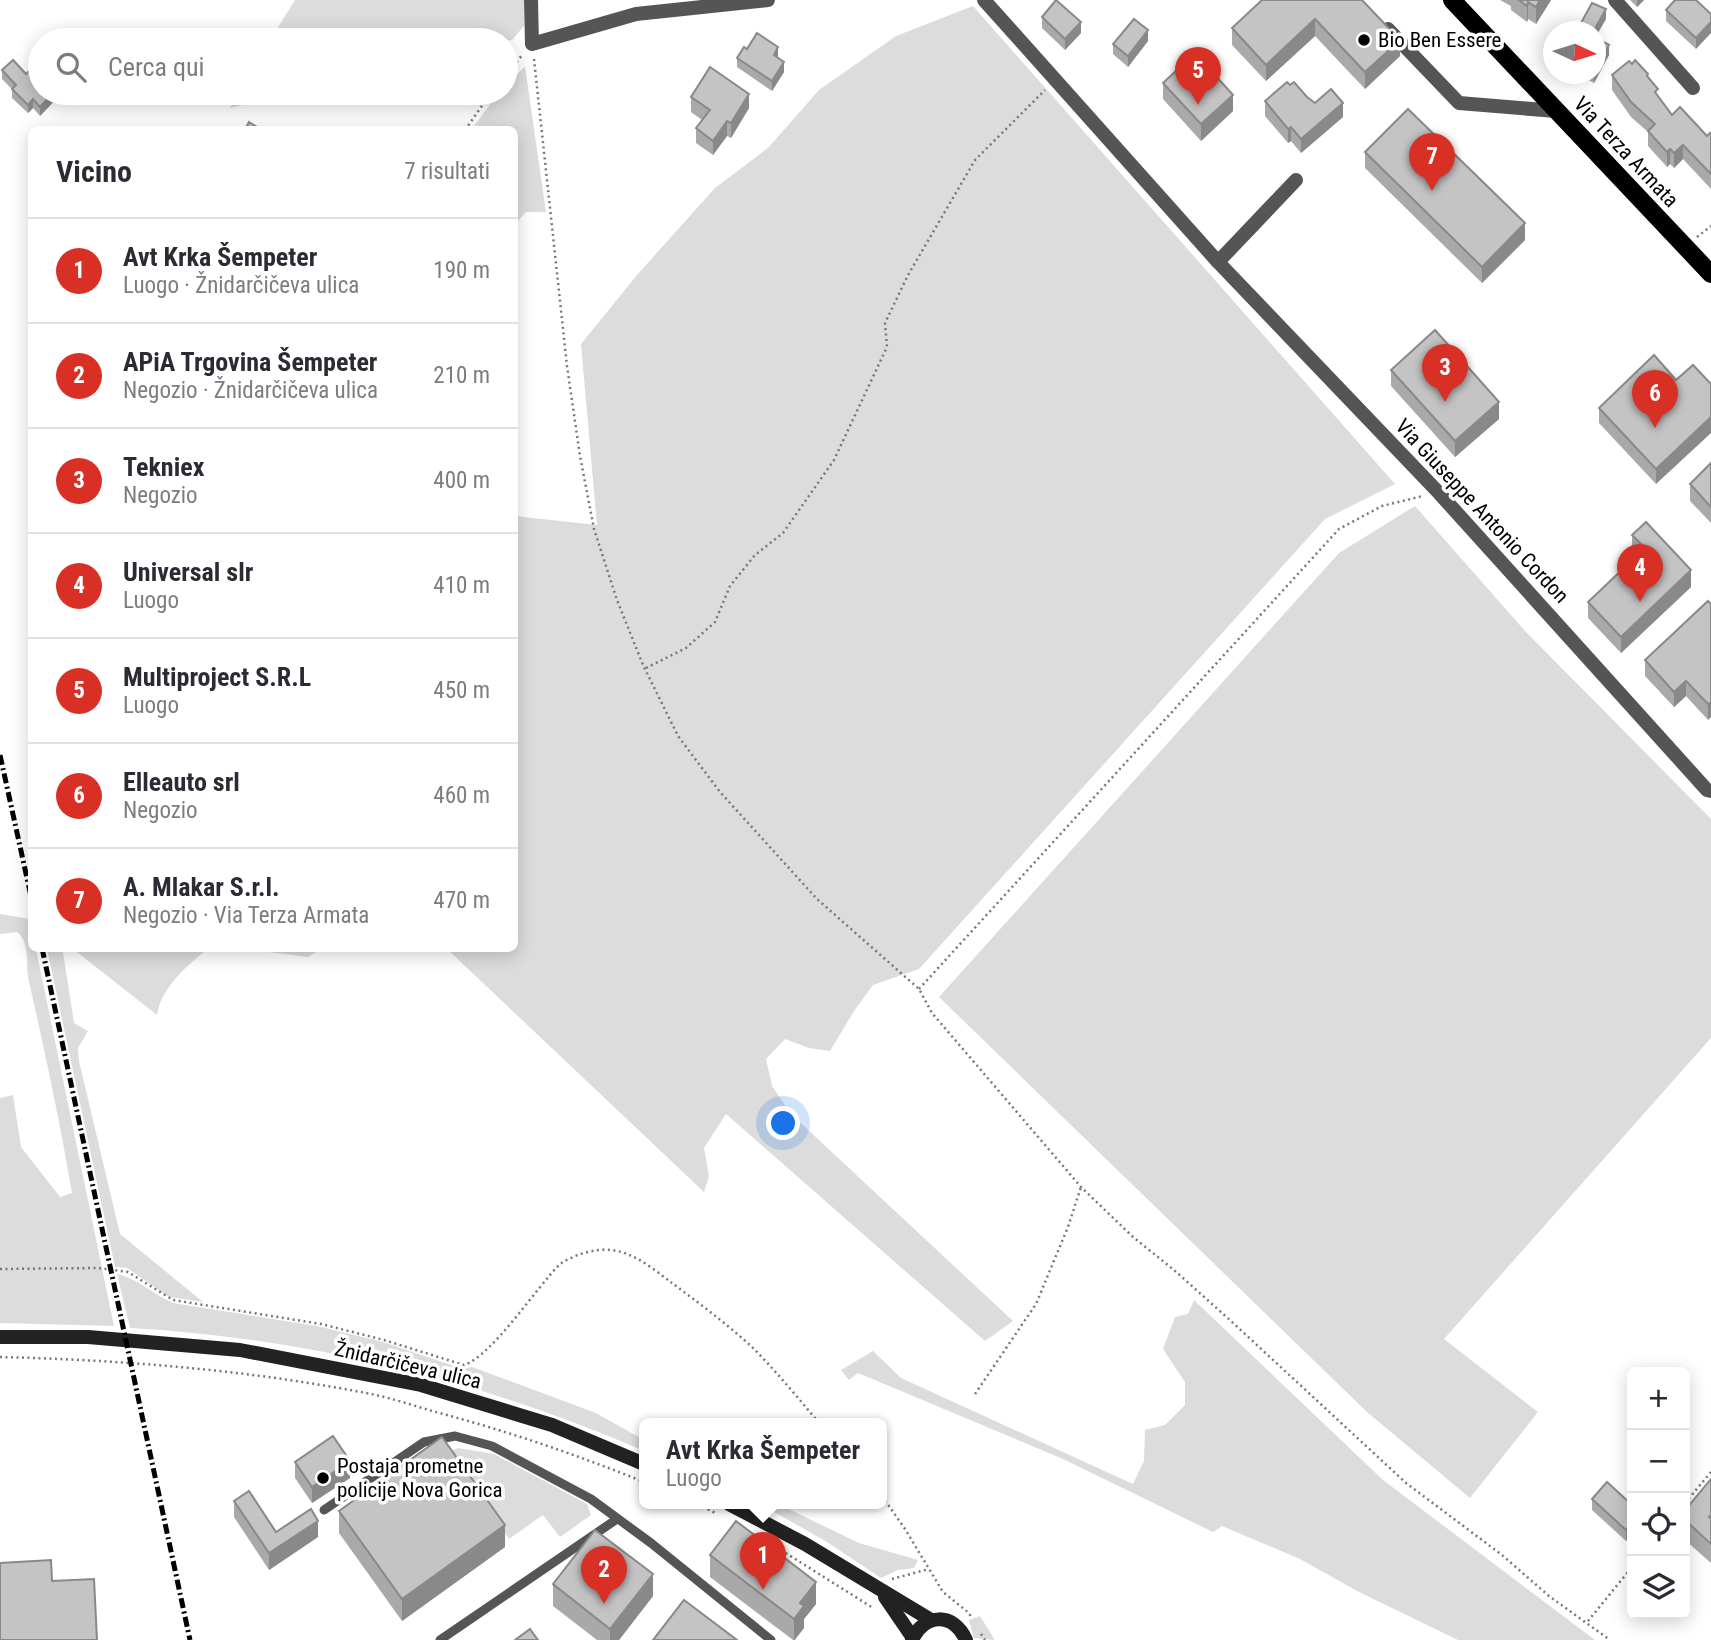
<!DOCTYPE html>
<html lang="it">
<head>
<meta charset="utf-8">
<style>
  :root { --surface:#fff; --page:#f2f2f3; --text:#2b2b33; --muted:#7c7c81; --line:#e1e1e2; --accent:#d93025 }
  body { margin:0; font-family:"Roboto Condensed",sans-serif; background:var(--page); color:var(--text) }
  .controls { position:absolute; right:21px; bottom:21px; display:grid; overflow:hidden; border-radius:10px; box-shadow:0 4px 18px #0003 }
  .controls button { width:63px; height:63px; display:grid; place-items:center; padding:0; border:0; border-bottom:2px solid var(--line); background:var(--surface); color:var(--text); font:35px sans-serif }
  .compass { position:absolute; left:1543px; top:21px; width:63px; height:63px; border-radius:50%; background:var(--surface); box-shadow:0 4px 18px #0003; rotate:94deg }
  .you { position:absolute; left:784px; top:1124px; width:24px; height:24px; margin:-18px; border:5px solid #fff; border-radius:50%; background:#1a73e8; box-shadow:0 0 0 10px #1a73e833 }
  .badge { display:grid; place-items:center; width:46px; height:46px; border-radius:50%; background:var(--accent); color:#fff; font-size:23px; font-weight:700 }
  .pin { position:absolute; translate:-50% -58px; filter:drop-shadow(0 2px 4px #0008) }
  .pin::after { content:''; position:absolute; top:37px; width:24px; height:21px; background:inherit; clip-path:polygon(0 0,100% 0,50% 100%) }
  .popup { position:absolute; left:639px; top:1418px; width:248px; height:91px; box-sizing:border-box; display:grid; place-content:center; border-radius:10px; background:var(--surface); filter:drop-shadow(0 2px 5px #0005); font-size:23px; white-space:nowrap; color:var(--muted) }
  .popup b { font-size:26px; color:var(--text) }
  .popup::after { content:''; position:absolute; left:50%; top:100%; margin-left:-14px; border:14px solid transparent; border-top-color:var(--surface) }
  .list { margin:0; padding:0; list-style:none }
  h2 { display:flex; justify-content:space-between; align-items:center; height:91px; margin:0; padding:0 28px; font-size:30px }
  h2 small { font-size:23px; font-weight:400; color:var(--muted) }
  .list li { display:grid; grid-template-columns:46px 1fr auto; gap:21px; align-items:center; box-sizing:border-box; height:105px; padding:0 28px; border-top:2px solid var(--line) }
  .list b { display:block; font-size:26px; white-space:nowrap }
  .list p { margin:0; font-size:23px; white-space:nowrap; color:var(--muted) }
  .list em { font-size:23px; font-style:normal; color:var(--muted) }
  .icon { flex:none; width:38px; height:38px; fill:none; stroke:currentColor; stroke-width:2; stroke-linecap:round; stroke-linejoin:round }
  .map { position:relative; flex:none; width:1711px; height:1640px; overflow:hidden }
  .search { position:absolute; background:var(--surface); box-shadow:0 4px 18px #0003; left:28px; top:28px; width:490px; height:77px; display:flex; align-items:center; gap:18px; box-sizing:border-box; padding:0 24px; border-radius:38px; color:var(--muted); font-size:26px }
  .panel { position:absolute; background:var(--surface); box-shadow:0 4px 18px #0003; left:28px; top:126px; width:490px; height:826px; border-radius:10px }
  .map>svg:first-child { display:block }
  .green { fill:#dcdcdc }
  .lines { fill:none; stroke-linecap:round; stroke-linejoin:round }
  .path { stroke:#777; stroke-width:2.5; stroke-dasharray:2 3.5; stroke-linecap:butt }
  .lane { stroke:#555; stroke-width:9 }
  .street { stroke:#555; stroke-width:14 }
  .secondary { stroke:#222; stroke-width:14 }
  .primary { stroke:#000; stroke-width:18 }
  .rail { stroke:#000; stroke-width:5; stroke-dasharray:10 3.5 2 3.5; stroke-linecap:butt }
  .wall { fill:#a9a9a9 }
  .shaded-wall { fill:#898989 }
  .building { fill:#c4c4c4; stroke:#898989; stroke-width:2 }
  .poi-dot { fill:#000; stroke:#fff; stroke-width:2.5 }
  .labels { text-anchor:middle; stroke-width:7; stroke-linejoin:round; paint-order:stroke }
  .poi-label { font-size:21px; fill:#000; stroke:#fff; text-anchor:start }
  .street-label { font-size:21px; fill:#000; stroke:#fff }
</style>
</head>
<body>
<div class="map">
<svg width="1711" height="1640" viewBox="0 0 1711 1640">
  <rect width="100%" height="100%" fill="#fff"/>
  <!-- green -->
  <g class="green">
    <path d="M 295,0 L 524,0 L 524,26 L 512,40 L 506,41 L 270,40 Z"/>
    <path d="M 973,6 L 1395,484 L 1325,519 L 919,969 L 873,985 L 854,1011 L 830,1051 L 809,1048 L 785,1039 L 766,1059 L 772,1086 L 791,1114 L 1013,1321 L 985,1341 L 726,1114 L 704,1148 L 709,1176 L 704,1192 L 447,949 L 514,948 L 515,516 L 597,525 L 581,344 L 637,275 L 715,188 L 768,148 L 819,90 L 896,36 Z"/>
    <path d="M 525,66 L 546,212 L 526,212 L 515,224 L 514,130 L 472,129 L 496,96 L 499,93 L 506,93 L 506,86 Z"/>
    <path d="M 239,93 L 293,93 L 230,108 Z"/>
    <path d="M 1415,506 L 1525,631 L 1711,819 L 1711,1038 L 1444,1339 L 1538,1412 L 1470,1498 L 1367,1412 L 939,997 L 1339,553 Z"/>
    <path d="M 0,914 L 30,919 L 32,948 L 36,949 L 114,1326 L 0,1323 L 0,1098 L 13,1095 L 21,1147 L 60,1197 L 72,1193 C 60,1122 45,1052 29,982 C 25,965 31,943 17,932 L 0,934 Z"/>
    <path d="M 47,949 L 66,949 L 63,952 L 74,1023 L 88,1031 L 78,1048 L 79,1061 L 120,1234 L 203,1302 L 169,1297 L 127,1268 L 115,1267 Z"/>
    <path d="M 73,949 L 208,949 C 187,965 161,988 157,1015 Z"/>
    <path d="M 246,949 L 321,949 L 308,957 Z"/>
    <path d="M 117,1274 C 137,1278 154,1295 173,1303 L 317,1326 L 383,1342 L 463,1369 L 472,1367 L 596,1413 L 644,1440 L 644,1451 C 481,1380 308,1338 130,1328 Z"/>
    <path d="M 1194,1300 L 1383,1480 L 1595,1640 L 1458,1640 L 1359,1592 L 1300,1559 L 1222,1526 L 1213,1532 L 1063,1459 L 858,1373 L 849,1380 L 841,1370 L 873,1351 L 901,1378 L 1133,1484 L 1144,1461 L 1145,1430 L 1165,1425 L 1185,1405 L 1185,1382 L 1163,1349 L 1175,1317 L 1188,1314 Z"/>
    <path d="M 458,1448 L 494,1454 L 587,1504 L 591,1515 L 560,1537 L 543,1515 L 509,1539 L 449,1452 Z"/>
    <path d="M 760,1504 L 778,1504 L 859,1543 L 918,1560 L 914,1568 L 898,1570 L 881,1578 L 827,1542 Z"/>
    <path d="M 980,1616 L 993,1637 L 994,1640 L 974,1638 L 969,1620 Z"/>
  </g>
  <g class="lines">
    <!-- path -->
    <g class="path">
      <path d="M 534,59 L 567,366 L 580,456 L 594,529 L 617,600 L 643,665 L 678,736 L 720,792 L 817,899 L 919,989 L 932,1013 L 1081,1187 L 1133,1237 L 1174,1270 L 1231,1321 L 1406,1483 L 1502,1555 L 1549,1596 L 1610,1640"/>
      <path d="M 506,75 L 523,54"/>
      <path d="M 465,130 L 491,93"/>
      <path d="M 1697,237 L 1711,226"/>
      <path d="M 646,668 L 686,648 L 715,622 L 730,586 L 755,555 L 783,533 L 834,460 L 887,347 L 885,323 L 908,275 L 975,160 L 1045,90"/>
      <path d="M 919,989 L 1339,529 L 1382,506 L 1423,496"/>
      <path d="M 0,1269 L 98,1268 L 128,1272 L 173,1300 L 321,1324 L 384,1340 L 464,1365 C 492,1356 536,1288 560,1264 C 577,1253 601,1246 621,1252 C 640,1257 657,1272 672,1283 C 699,1303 727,1324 752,1347 C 776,1371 798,1398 820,1424"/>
      <path d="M 0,1357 C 124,1360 249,1370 371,1394 C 391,1398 412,1405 432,1411 C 504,1430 575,1454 644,1482"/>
      <path d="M 975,1394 L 1036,1304 L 1068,1227 L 1081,1187"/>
      <path d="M 882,1496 L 905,1529 L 943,1592 L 969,1613 L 972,1619"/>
      <path d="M 1685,1503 L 1711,1472"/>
      <path d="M 698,1504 L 717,1514"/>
      <path d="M 781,1550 L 873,1608"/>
      <path d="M 892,1579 L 929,1569"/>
      <path d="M 1588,1621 L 1632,1567"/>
      <path d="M 981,1634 L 985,1640"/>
    </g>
    <!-- lane -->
    <g class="lane">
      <path d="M 324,1510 L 424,1442 L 455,1436 L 492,1446 L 591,1499 L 651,1543 L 771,1640"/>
      <path d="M 440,1640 L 617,1519"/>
    </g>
    <!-- street -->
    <g class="street">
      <path d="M 531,0 L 532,44 L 636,14 L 768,0"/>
      <path d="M 984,0 L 1218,262 L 1439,493 L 1707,790 L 1711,791"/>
      <path d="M 1615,0 L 1693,88"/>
      <path d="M 1388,29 L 1459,103 L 1556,111"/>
      <path d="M 1218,262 L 1296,180"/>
    </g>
    <!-- secondary -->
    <g class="secondary">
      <path d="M 0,1337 L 88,1337 L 240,1350 L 421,1385 L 552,1425 L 644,1464"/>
      <path d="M 729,1504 L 805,1544 L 931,1620"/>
      <path d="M 885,1597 L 913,1638"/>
      <path d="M 912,1640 C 924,1613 954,1612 966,1640"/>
    </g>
    <!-- primary -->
    <path class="primary" d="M 1452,0 L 1711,274"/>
    <!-- rail -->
    <g class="rail">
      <path d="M 0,755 L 32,901"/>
      <path d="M 42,948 L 190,1640"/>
    </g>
  </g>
  <!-- wall -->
  <g class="wall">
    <path d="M 1362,0 L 1400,56 L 1365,89 L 1315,36 L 1266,81 L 1232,45 L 1232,28 Z"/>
    <path d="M 1500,0 L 1551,0 L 1536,24 L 1528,19 L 1527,22 L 1511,10 L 1511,6 Z"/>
    <path d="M 1630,0 L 1644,0 L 1637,7 Z"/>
    <path d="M 1696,0 L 1696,49 L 1666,21 L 1666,10 Z"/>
    <path d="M 1042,17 L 1081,33 L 1065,50 L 1042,28 Z"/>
    <path d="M 1606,19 L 1596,37 L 1609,55 L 1594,83 L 1577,74 L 1595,74 L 1595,32 Z"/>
    <path d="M 1148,41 L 1128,67 L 1113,54 L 1113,44 Z"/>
    <path d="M 747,49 L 778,58 L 784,72 L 772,91 L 737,67 L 737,58 Z"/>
    <path d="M 2,70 L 26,74 L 62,93 L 40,116 L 33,108 L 28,113 L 12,98 L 12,89 L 2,79 Z"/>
    <path d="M 1612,75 L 1648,78 L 1658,96 L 1672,115 L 1707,136 L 1711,135 L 1711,189 L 1683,159 L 1674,168 L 1670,164 L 1667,167 L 1648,146 L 1648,132 L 1631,117 L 1612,90 Z"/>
    <path d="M 1163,83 L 1233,111 L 1201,141 L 1163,99 Z"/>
    <path d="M 691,97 L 749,108 L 731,138 L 727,136 L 713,155 L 696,143 L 696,128 L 702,120 L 691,112 Z"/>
    <path d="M 1307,97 L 1315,103 L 1343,117 L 1301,153 L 1291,141 L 1288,143 L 1265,116 L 1265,101 Z"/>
    <path d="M 1365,152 L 1525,240 L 1482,283 L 1365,168 Z"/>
    <path d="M 1391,370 L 1499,419 L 1455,457 L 1391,386 Z"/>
    <path d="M 1676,380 L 1656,484 L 1599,423 L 1599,408 Z"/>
    <path d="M 1711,463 L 1711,523 L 1690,501 L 1690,484 Z"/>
    <path d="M 1632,535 L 1691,587 L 1621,653 L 1588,618 L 1588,602 L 1637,556 L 1632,551 Z"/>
    <path d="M 1711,604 L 1708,720 L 1686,696 L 1674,707 L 1645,676 L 1645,660 Z"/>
    <path d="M 295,1462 L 350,1478 L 312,1503 L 295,1478 Z"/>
    <path d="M 1711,1479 L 1711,1563 L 1685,1540 L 1685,1510 Z"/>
    <path d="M 1592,1499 L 1632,1505 L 1626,1541 L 1592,1510 Z"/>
    <path d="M 234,1501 L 276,1532 L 318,1537 L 269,1570 L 234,1517 Z"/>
    <path d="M 339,1511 L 505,1547 L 402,1621 L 339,1533 Z"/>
    <path d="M 710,1555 L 816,1604 L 804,1619 L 804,1628 L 795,1640 L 793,1640 L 710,1577 Z"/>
    <path d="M 553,1584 L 653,1596 L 619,1640 L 597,1640 L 553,1606 Z"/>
  </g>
  <!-- shaded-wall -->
  <g class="shaded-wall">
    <path d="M 1540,0 L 1551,0 L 1536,24 L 1536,7 Z"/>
    <path d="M 1637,0 L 1644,0 L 1637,7 Z"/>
    <path d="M 1528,2 L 1528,19 L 1527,22 L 1527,6 Z"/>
    <path d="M 1606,9 L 1606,19 L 1595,37 L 1595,32 L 1593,32 Z"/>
    <path d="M 1315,19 L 1315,36 L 1266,81 L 1266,65 Z"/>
    <path d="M 1081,22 L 1081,33 L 1065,50 L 1065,39 Z"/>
    <path d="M 1711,22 L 1711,33 L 1696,49 L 1696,38 Z"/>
    <path d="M 1148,30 L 1148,41 L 1128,67 L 1128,56 Z"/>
    <path d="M 1400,40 L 1400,56 L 1365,89 L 1365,72 Z"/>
    <path d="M 1609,45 L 1609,55 L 1594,83 L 1594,74 L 1595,74 L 1595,70 Z"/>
    <path d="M 778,47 L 778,57 L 774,55 Z"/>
    <path d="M 784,62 L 784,72 L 772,91 L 772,81 Z"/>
    <path d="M 53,93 L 62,93 L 40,116 L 40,107 Z"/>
    <path d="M 749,94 L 749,108 L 731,138 L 731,123 Z"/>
    <path d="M 1233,95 L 1233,111 L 1201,141 L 1201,124 Z"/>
    <path d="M 33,99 L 33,108 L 28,113 L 28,105 Z"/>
    <path d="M 1343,103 L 1343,117 L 1301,153 L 1301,139 Z"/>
    <path d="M 727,121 L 727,136 L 713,155 L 713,141 Z"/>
    <path d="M 1291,127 L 1291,141 L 1288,143 L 1288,129 Z"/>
    <path d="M 1683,145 L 1683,159 L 1674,168 L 1674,153 Z"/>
    <path d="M 1670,149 L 1670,164 L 1667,167 L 1667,152 Z"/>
    <path d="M 1525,223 L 1525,240 L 1482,283 L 1482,267 Z"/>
    <path d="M 1499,402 L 1499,419 L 1455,457 L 1455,441 Z"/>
    <path d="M 1711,417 L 1711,433 L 1656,484 L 1656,469 Z"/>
    <path d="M 1691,570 L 1691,587 L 1621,653 L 1621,637 Z"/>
    <path d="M 1686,681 L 1686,696 L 1674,707 L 1674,692 Z"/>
    <path d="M 1711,702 L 1711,717 L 1708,720 L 1708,704 Z"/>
    <path d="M 350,1461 L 350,1478 L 312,1503 L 312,1487 Z"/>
    <path d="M 318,1521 L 318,1537 L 269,1570 L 269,1553 Z"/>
    <path d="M 1632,1523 L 1632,1534 L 1626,1541 L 1626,1530 Z"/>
    <path d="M 505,1525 L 505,1547 L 402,1621 L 402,1599 Z"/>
    <path d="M 653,1574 L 653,1596 L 619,1640 L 610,1640 L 610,1629 Z"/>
    <path d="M 816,1582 L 816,1604 L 804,1619 L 804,1628 L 794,1640 L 794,1619 L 800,1603 Z"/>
  </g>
  <!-- building -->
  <g class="building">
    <path d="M 1056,0 L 1081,22 L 1065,39 L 1042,17 Z"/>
    <path d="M 1262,0 L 1362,0 L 1400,40 L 1365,72 L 1315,19 L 1266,65 L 1232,28 Z"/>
    <path d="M 1519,0 L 1540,0 L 1536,7 L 1528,2 L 1527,6 Z"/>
    <path d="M 1675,0 L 1696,0 L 1711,14 L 1711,22 L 1696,38 L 1666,10 Z"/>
    <path d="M 1592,3 L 1606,9 L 1593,32 L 1576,32 Z"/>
    <path d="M 1134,19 L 1148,30 L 1128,56 L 1113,44 Z"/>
    <path d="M 757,33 L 778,47 L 774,55 L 784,62 L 772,81 L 737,58 L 744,47 L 747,49 Z"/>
    <path d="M 1595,37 L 1609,45 L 1595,70 Z"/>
    <path d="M 1195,53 L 1233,95 L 1201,124 L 1163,83 Z"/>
    <path d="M 13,60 L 26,74 L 40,61 L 40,93 L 53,93 L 40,107 L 33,99 L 28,105 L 12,89 L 16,85 L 2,70 Z"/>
    <path d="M 1635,60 L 1648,74 L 1647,76 L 1658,89 L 1655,92 L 1672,115 L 1680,107 L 1707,136 L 1710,133 L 1711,135 L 1711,174 L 1683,145 L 1674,153 L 1670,149 L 1667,152 L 1648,131 L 1655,124 L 1631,102 L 1612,75 L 1629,61 L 1632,64 Z"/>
    <path d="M 710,67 L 749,94 L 731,123 L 727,121 L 713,141 L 696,128 L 710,110 L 691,97 Z"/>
    <path d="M 1287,82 L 1290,85 L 1294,82 L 1307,97 L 1315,103 L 1331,89 L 1343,103 L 1301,139 L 1291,127 L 1288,129 L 1265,101 Z"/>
    <path d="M 1408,109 L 1525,223 L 1482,267 L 1365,152 Z"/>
    <path d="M 249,122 L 262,130 L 245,130 Z"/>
    <path d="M 1435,330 L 1499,402 L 1455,441 L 1391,370 Z"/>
    <path d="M 1654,355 L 1676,380 L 1693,365 L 1711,384 L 1711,417 L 1656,469 L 1599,408 Z"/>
    <path d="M 1711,463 L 1711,507 L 1690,484 Z"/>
    <path d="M 1646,522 L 1691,570 L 1621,637 L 1588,602 L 1645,548 L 1632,535 Z"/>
    <path d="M 1708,601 L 1711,604 L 1711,702 L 1708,704 L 1686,681 L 1674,692 L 1645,660 Z"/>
    <path d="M 333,1436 L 350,1461 L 312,1487 L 295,1462 Z"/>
    <path d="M 442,1437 L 505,1525 L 402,1599 L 339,1511 Z"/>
    <path d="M 1711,1479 L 1711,1515 L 1709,1517 L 1711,1518 L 1711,1544 L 1685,1520 L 1685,1510 Z"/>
    <path d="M 1607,1482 L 1632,1505 L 1632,1523 L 1626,1530 L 1592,1499 Z"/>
    <path d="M 249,1491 L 276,1532 L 311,1509 L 318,1521 L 269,1553 L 234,1501 Z"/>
    <path d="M 736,1521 L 816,1582 L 800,1603 L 804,1606 L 794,1619 L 710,1555 Z"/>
    <path d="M 595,1530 L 653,1574 L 610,1629 L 553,1584 Z"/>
    <path d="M 51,1560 L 52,1581 L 94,1579 L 97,1640 L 0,1640 L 0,1563 Z"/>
    <path d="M 684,1600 L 737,1640 L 653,1640 Z"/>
    <path d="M 530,1629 L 538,1640 L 515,1640 Z"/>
  </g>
  <!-- markers -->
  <g class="poi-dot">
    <circle cx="1364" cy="40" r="7"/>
    <circle cx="323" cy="1478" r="7"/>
  </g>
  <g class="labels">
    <!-- poi labels -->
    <g class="poi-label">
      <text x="1378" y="47">Bio Ben Essere</text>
      <text x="337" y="1473">Postaja prometne<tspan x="337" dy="24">policije Nova Gorica</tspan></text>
    </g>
    <!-- street labels -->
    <g class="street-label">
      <text transform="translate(1626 152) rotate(47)" y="7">Via Terza Armata</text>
      <text transform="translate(1482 511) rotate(47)" y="7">Via Giuseppe Antonio Cordon</text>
      <text transform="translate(408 1365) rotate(13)" y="7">Žnidarčičeva ulica</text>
    </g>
  </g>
</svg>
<div class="controls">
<button>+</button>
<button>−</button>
<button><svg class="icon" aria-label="locate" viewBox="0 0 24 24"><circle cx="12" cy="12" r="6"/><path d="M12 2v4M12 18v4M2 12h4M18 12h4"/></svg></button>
<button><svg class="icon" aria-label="layers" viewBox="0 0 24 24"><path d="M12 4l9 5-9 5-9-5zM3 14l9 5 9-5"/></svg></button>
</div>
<svg class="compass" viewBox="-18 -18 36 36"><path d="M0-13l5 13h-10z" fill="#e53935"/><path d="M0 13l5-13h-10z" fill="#7c7c81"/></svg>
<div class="you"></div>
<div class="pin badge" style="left:763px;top:1590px">1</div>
<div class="popup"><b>Avt Krka Šempeter</b>Luogo</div>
<div class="pin badge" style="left:604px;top:1604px">2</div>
<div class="pin badge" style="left:1445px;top:402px">3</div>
<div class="pin badge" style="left:1640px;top:602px">4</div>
<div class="pin badge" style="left:1198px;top:105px">5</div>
<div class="pin badge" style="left:1655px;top:428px">6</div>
<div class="pin badge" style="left:1432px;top:191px">7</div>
<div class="search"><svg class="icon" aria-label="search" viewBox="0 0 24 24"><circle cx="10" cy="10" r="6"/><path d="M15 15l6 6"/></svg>Cerca qui</div>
<section class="panel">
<h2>Vicino<small>7 risultati</small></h2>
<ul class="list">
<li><span class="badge">1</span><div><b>Avt Krka Šempeter</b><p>Luogo · Žnidarčičeva ulica</p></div><em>190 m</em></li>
<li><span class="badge">2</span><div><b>APiA Trgovina Šempeter</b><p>Negozio · Žnidarčičeva ulica</p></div><em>210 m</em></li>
<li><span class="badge">3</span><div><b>Tekniex</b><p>Negozio</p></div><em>400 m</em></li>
<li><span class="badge">4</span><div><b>Universal slr</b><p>Luogo</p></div><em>410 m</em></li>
<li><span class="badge">5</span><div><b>Multiproject S.R.L</b><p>Luogo</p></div><em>450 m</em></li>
<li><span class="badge">6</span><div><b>Elleauto srl</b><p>Negozio</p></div><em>460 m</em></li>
<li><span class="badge">7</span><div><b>A. Mlakar S.r.l.</b><p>Negozio · Via Terza Armata</p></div><em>470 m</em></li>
</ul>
</section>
</div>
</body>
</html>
